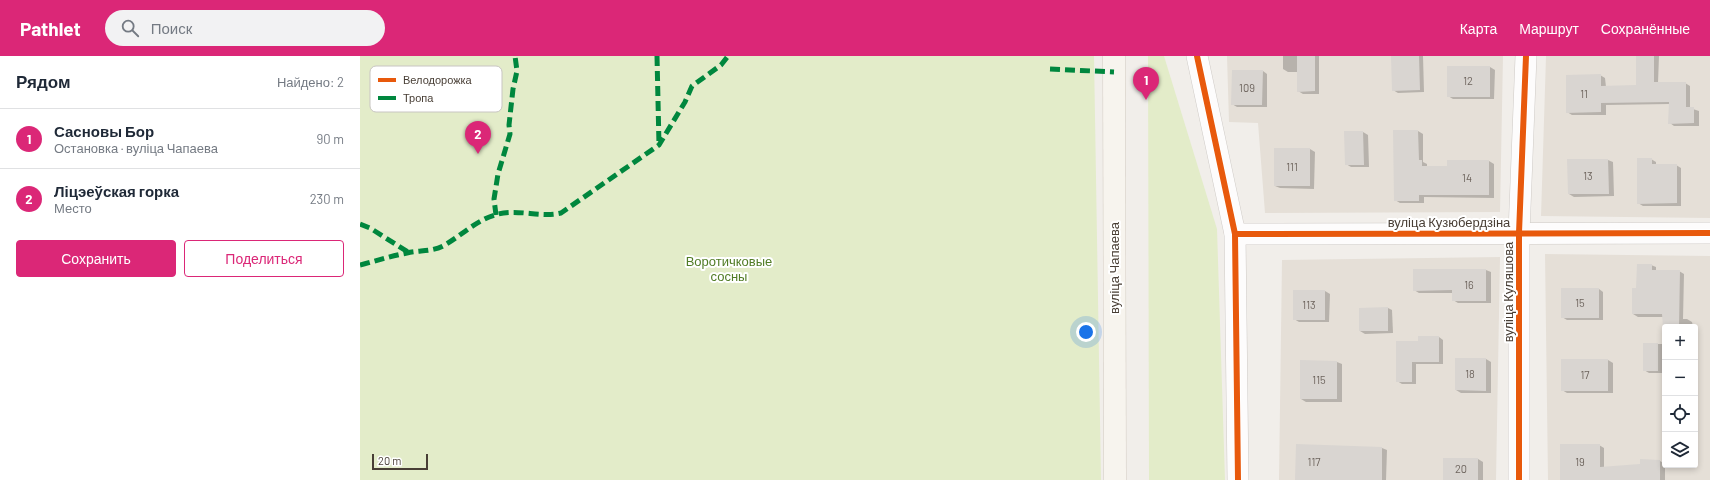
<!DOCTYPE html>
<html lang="ru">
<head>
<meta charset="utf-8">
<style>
  :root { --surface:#fff; --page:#f2f2f3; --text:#1f2937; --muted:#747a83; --line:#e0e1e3; --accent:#db2777 }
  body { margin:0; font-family:Barlow,sans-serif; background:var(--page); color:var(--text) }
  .controls { position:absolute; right:12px; bottom:12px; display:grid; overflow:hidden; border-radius:4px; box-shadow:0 2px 6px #0003 }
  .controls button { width:36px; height:36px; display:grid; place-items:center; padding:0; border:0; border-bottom:1px solid var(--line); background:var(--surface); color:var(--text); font:20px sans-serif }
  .scale { position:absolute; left:12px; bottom:10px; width:56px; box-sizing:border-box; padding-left:4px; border:2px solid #483e35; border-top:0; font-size:11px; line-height:14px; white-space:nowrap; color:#483e35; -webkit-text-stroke:3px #fff; paint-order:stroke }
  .you { position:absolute; left:726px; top:276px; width:14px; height:14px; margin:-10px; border:3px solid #fff; border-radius:50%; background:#1a73e8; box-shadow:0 0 0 6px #1a73e833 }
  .badge { display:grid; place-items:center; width:26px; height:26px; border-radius:50%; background:var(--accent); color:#fff; font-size:13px; font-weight:700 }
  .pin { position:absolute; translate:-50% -33px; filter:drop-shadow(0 1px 2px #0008) }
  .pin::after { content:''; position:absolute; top:21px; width:14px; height:12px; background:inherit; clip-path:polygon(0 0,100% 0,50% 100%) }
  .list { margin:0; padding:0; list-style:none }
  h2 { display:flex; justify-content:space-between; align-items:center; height:52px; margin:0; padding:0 16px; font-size:17px }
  h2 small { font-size:13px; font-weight:400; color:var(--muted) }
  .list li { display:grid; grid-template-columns:26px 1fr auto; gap:12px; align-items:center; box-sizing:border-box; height:60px; padding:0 16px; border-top:1px solid var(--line) }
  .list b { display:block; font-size:15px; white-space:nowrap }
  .list p { margin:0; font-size:13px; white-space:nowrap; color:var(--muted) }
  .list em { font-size:13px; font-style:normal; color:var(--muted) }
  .actions { display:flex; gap:8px; padding:12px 16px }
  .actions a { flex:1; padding:9px 0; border:1px solid var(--accent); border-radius:4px; text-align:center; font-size:14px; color:var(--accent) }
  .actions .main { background:var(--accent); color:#fff }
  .icon { flex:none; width:22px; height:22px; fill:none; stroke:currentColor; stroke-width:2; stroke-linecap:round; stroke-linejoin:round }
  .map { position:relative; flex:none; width:1350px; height:424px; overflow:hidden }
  header { display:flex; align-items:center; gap:24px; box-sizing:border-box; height:56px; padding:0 20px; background:var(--accent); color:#fff }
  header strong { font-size:19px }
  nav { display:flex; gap:22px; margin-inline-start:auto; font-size:14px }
  .search { width:280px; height:36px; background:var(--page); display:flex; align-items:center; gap:10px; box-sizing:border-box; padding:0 14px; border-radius:22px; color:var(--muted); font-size:15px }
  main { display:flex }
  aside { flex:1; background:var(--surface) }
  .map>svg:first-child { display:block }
  .residential { fill:#e5dfd7; fill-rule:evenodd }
  .green { fill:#e3ecc9 }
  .shadow { fill:#0003 }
  .building { fill:#d9d5d1 }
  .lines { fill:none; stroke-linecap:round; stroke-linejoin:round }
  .minor-casing { stroke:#cecac6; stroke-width:22 }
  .secondary-casing { stroke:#d2cbc2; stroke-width:23 }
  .minor { stroke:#fdfcfc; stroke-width:21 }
  .secondary { stroke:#f7f4ee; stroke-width:22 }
  .quiet { stroke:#00873e; stroke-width:5; stroke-dasharray:10 5; stroke-linecap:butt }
  .cycleway-casing { stroke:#fff; stroke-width:8 }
  .cycleway { stroke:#e8590c; stroke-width:6 }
  .labels { text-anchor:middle; stroke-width:4; stroke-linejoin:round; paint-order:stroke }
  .number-label { font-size:11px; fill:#6e655e }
  .street-label { font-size:13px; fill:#483e35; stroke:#fff }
  .park-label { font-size:13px; fill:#517c26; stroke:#fff }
  .key { fill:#fff; stroke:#c8c5c2; stroke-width:1 }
  .key-label { font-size:11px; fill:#483e35 }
</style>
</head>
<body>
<header>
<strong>Pathlet</strong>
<div class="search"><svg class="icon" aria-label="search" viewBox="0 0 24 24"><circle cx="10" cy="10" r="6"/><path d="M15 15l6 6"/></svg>Поиск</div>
<nav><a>Карта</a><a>Маршрут</a><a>Сохранённые</a></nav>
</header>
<main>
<aside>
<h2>Рядом<small>Найдено: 2</small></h2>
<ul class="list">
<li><span class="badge">1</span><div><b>Сасновы Бор</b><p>Остановка · вуліца Чапаева</p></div><em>90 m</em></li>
<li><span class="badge">2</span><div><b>Ліцэеўская горка</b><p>Место</p></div><em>230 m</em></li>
</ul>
<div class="actions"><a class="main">Сохранить</a><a>Поделиться</a></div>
</aside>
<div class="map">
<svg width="1350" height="424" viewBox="0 0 1350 424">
  <rect width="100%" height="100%" fill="#f1eeea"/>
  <!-- residential -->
  <g class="residential">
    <path d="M 867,0 L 1143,0 L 1140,156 L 905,157 L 898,67 L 869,66 Z"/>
    <path d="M 1186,0 L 1350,0 L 1350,162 L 1181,160 Z"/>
    <path d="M 1185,198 L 1350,200 L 1350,424 L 1188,424 ZM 1305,271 L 1335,271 L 1335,409 L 1305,409 Z"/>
    <path d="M 1140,201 L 1136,424 L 919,424 L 922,204 Z"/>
  </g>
  <!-- green -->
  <g class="green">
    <path d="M 0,0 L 734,0 L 741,424 L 0,424 Z"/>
    <path d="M 788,0 L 804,0 L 857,173 L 865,424 L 789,424 Z"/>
  </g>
  <!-- shadow -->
  <g class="shadow">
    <path d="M 923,0 L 959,0 L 959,38 L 943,38 L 938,35 L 938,16 L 928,16 L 923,13 Z"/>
    <path d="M 1032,0 L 1063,0 L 1064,36 L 1038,37 L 1033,34 Z"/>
    <path d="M 1277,0 L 1299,0 L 1298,27 L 1325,27 L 1330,30 L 1330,52 L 1339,55 L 1339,70 L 1314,70 L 1310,67 L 1310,48 L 1246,49 L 1246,59 L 1212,59 L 1207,56 L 1240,19 L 1245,22 L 1246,31 L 1277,30 Z"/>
    <path d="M 1130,11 L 1135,14 L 1134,43 L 1093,43 L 1088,40 Z"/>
    <path d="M 903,15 L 907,18 L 907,51 L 877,51 L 872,48 Z"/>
    <path d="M 1034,75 L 1058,75 L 1063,78 L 1063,106 L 1067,108 L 1067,111 L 1088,111 L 1088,105 L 1129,105 L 1134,108 L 1134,142 L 1064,141 L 1064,147 L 1040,147 L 1035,144 Z"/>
    <path d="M 985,76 L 1003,76 L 1008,79 L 1009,111 L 991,111 L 986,108 Z"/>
    <path d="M 950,93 L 955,96 L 954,133 L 920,132 L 915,130 Z"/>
    <path d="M 1291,103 L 1296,106 L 1296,109 L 1316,109 L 1321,112 L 1321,150 L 1283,150 L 1278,147 Z"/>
    <path d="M 1208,104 L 1248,104 L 1253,106 L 1254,140 L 1214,141 L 1209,138 Z"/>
    <path d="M 1291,209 L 1296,211 L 1296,215 L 1319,215 L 1324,218 L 1323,263 L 1327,263 L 1332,266 L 1333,271 L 1305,271 L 1305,285 L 1303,261 L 1278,261 L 1273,258 L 1277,233 Z"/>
    <path d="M 1054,214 L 1126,214 L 1131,216 L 1131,247 L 1098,247 L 1093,244 L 1093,237 L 1059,237 L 1054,234 Z"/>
    <path d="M 1239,233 L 1243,236 L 1243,264 L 1207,264 L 1202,261 Z"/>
    <path d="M 965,235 L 970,238 L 969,266 L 939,266 L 934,263 Z"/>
    <path d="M 1028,252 L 1032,254 L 1033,277 L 1005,278 L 1000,275 Z"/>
    <path d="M 1079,281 L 1083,284 L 1083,308 L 1056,308 L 1056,328 L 1042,328 L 1037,325 L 1059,286 Z"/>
    <path d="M 1284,288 L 1305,288 L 1305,317 L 1289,317 L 1284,314 Z"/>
    <path d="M 1096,303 L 1126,303 L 1131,306 L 1131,337 L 1101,337 L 1096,334 Z"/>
    <path d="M 1202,304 L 1248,304 L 1253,307 L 1253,337 L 1207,337 L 1202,334 Z"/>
    <path d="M 977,306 L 982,308 L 982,346 L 946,346 L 941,343 Z"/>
    <path d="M 937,389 L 1022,392 L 1027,394 L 1026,424 L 936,424 Z"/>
    <path d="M 1239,389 L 1244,392 L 1244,412 L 1281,409 L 1281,404 L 1300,405 L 1305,408 L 1305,424 L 1201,424 Z"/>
    <path d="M 1118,403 L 1123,406 L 1123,424 L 1084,424 Z"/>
  </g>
  <!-- building -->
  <g class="building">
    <path d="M 937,0 L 955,0 L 955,35 L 937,36 Z"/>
    <path d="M 1031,0 L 1059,0 L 1060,34 L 1032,35 Z"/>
    <path d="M 1276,0 L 1294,0 L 1294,26 L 1326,26 L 1326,51 L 1334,51 L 1334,67 L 1308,68 L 1309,46 L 1241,47 L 1241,56 L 1206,57 L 1206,19 L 1241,18 L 1241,30 L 1276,29 Z"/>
    <rect x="1087" y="10" width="43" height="31"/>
    <path d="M 872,14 L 903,14 L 902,49 L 871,49 Z"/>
    <path d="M 1033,74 L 1058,74 L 1059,104 L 1062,104 L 1062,110 L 1087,110 L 1087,104 L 1129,104 L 1129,139 L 1059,139 L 1059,145 L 1034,145 Z"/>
    <path d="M 984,75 L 1003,75 L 1004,109 L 985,109 Z"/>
    <rect x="914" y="92" width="36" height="38"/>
    <path d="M 1277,102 L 1292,102 L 1292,108 L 1317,108 L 1317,147 L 1277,148 Z"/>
    <path d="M 1207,103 L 1248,103 L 1249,138 L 1208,138 Z"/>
    <path d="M 1277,208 L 1292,208 L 1292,214 L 1320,214 L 1319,271 L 1303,271 L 1302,258 L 1272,258 L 1272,232 L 1276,232 Z"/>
    <path d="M 1053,213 L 1126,213 L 1126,245 L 1092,245 L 1092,234 L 1053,235 Z"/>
    <rect x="1201" y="232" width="38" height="30"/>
    <rect x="933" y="234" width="32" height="30"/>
    <path d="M 1028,251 L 1028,275 L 999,275 L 999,252 Z"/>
    <path d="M 1058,280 L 1079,280 L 1079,306 L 1052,306 L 1052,326 L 1036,326 L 1036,285 L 1058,285 Z"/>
    <rect x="1283" y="287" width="15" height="28"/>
    <path d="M 1095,302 L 1126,302 L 1126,335 L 1095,334 Z"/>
    <rect x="1201" y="303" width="47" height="32"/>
    <path d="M 940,304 L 977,305 L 977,343 L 940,343 Z"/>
    <path d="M 936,388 L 1022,391 L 1022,424 L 935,424 Z"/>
    <path d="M 1200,388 L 1240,388 L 1240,411 L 1280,408 L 1280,403 L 1300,404 L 1300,424 L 1200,424 Z"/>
    <rect x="1083" y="402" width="35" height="22"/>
  </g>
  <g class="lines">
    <defs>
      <g id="minor">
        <path d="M 837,0 L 875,178 L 878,424"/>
        <path d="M 875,178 L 1350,177"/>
        <path d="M 1159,424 L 1159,177 L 1166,0"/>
      </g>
      <path id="secondary" d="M 754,0 L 755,424"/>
    </defs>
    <!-- minor casing -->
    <use href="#minor" class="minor-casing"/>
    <!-- secondary casing -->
    <use href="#secondary" class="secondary-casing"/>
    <!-- minor -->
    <use href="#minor" class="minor"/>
    <!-- secondary -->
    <use href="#secondary" class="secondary"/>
    <!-- quiet -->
    <g class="quiet">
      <path d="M 297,0 L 299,89"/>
      <path d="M 690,13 L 754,16"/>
      <path d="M 136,159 L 134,143 L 138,118 L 150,78 L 149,69 L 153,33 L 157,15 L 155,0"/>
      <path d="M 0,168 L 10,172 L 48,196"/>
      <path d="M 0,209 C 16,205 31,200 47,197 C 60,194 71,196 83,190 C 101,180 115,165 135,159 C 156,152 180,162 201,157 L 299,89 L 325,46 L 332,30 L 361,9 L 368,0"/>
    </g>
    <defs>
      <g id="cycleway">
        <path d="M 837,0 L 875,178 L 878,424"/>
        <path d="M 875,178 L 1350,177"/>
        <path d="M 1159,424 L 1159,177 L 1166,0"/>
      </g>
    </defs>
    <!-- cycleway casing -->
    <use href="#cycleway" class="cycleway-casing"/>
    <!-- cycleway -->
    <use href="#cycleway" class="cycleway"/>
  </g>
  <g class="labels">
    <!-- number labels -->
    <g class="number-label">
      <text x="1108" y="29">12</text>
      <text x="887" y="36">109</text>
      <text x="1224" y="42">11</text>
      <text x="932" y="115">111</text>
      <text x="1228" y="124">13</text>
      <text x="1107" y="126">14</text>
      <text x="1109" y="233">16</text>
      <text x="1220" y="251">15</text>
      <text x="949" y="253">113</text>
      <text x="1110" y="322">18</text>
      <text x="1225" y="323">17</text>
      <text x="959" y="328">115</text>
      <text x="954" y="410">117</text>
      <text x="1220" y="410">19</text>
      <text x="1101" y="417">20</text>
    </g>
    <!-- street labels -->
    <g class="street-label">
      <text x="1089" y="171">вуліца Кузюбердзіна</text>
      <text transform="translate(754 212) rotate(-90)" y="5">вуліца Чапаева</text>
      <text transform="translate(1148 236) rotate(-90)" y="5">вуліца Куляшова</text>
    </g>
    <!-- park labels -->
    <g class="park-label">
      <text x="369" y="210">Воротичковые<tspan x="369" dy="15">сосны</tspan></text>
    </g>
  </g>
  <!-- legend -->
  <rect x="10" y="10" width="132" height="46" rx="6" class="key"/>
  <rect x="18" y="22" width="18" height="4" fill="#e8590c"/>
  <rect x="18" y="40" width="18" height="4" fill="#00873e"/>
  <g class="key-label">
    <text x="43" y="28">Велодорожка</text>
    <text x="43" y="46">Тропа</text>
  </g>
</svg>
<div class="controls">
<button>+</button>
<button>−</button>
<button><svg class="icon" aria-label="locate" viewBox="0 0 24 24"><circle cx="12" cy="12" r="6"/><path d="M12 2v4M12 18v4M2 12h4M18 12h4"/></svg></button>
<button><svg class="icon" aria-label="layers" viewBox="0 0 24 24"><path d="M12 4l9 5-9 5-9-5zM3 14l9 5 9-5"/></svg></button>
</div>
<div class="scale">20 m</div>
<div class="you"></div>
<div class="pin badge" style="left:786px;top:44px">1</div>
<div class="pin badge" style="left:118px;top:98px">2</div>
</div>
</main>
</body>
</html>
